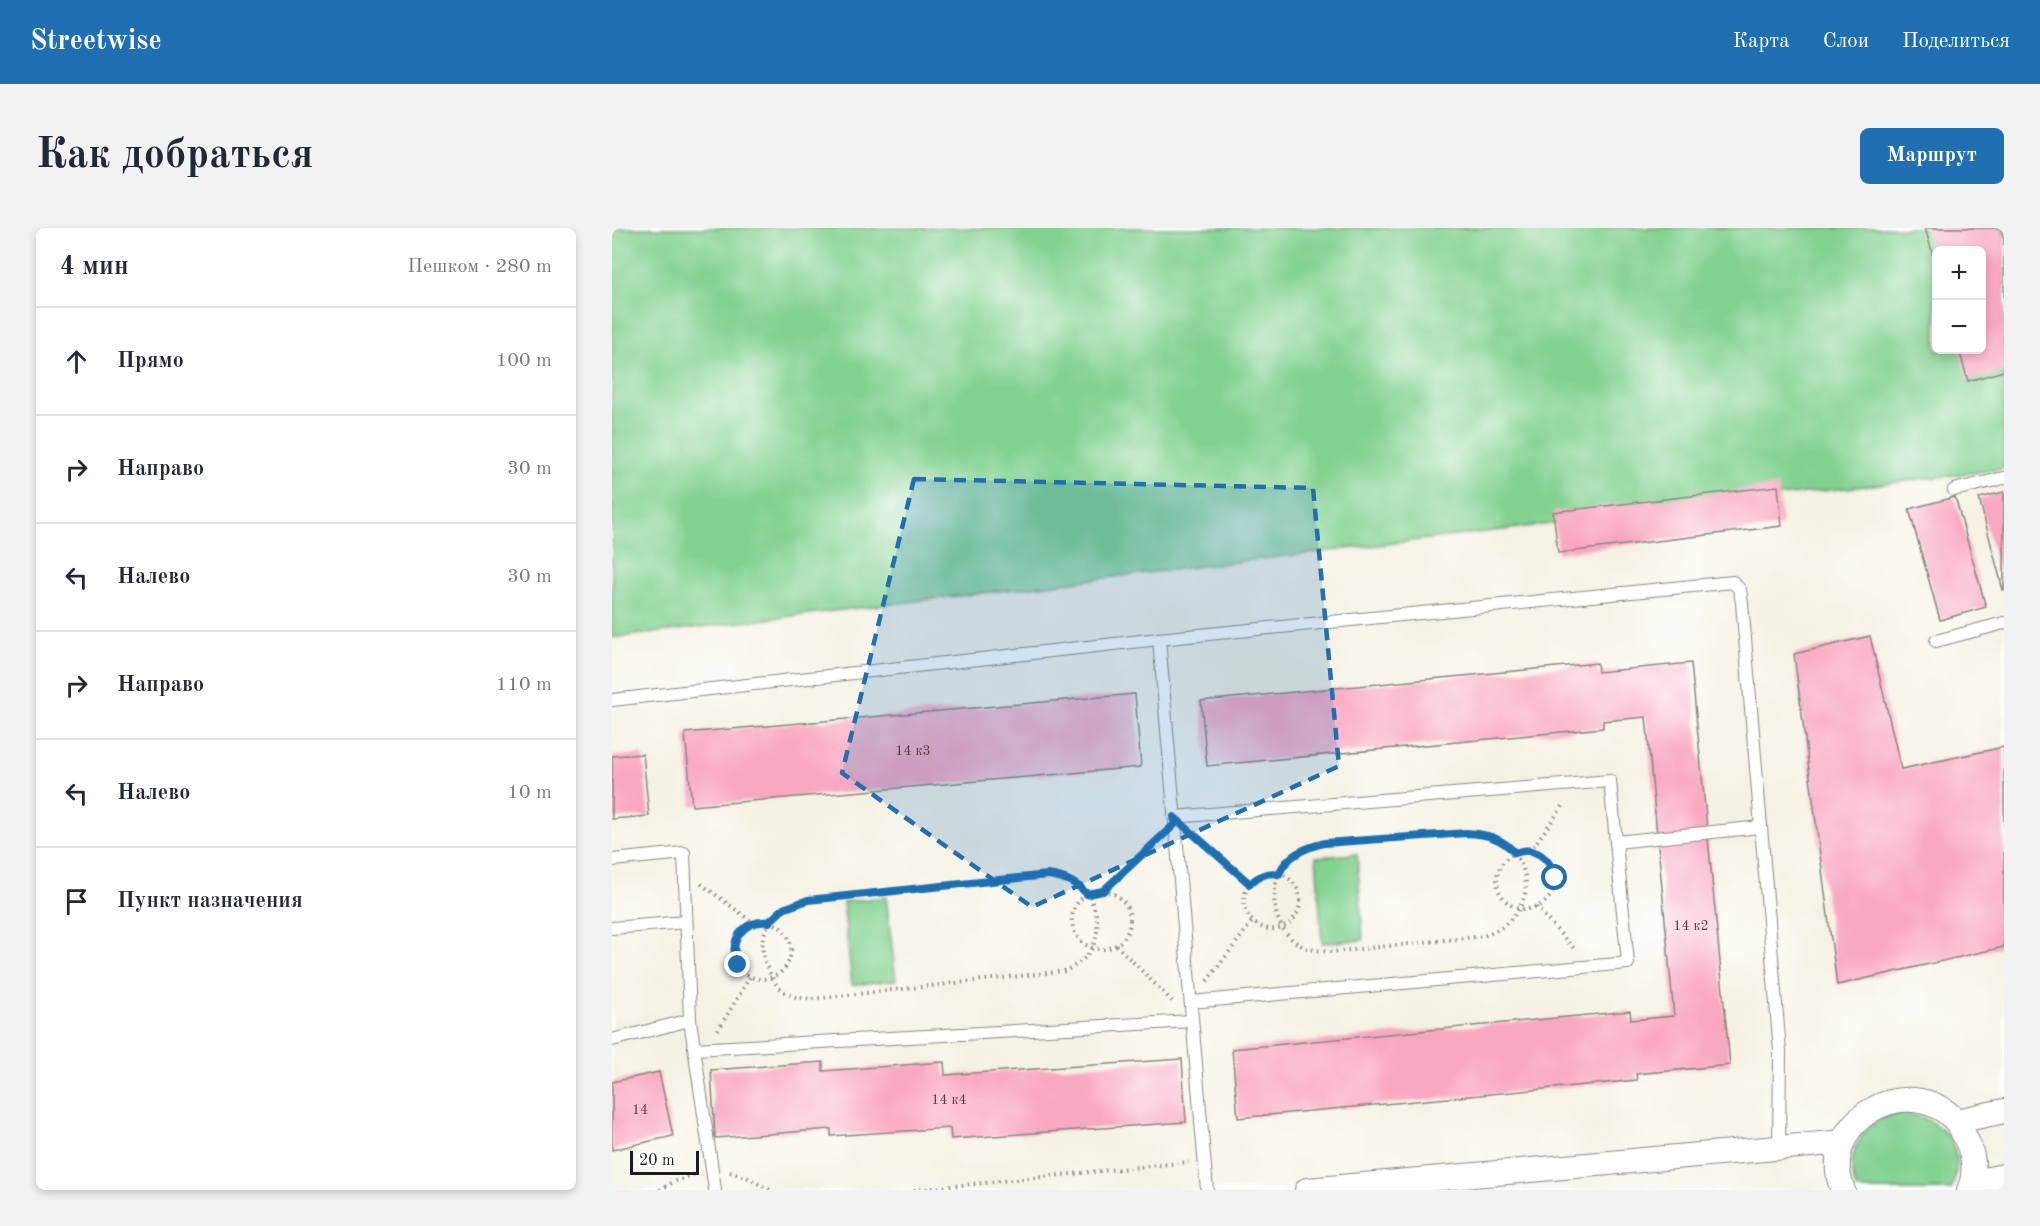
<!DOCTYPE html>
<html lang="ru">
<head>
<meta charset="utf-8">
<style>
  :root { --surface:#fff; --page:#f2f2f3; --text:#1f2937; --muted:#747a83; --line:#e0e1e3; --accent:#1f6fb2 }
  body { margin:0; font-family:"Old Standard TT",serif; background:var(--page); color:var(--text) }
  .controls { position:absolute; right:18px; top:18px; display:grid; overflow:hidden; border-radius:9px; box-shadow:0 3px 9px #0003 }
  .controls button { width:54px; height:54px; display:grid; place-items:center; padding:0; border:0; border-bottom:2px solid var(--line); background:var(--surface); color:var(--text); font:30px sans-serif }
  .scale { position:absolute; left:18px; bottom:15px; width:69px; box-sizing:border-box; padding-left:6px; border:3px solid #1c1c1c; border-top:0; font-size:16px; line-height:21px; white-space:nowrap; color:#1c1c1c; -webkit-text-stroke:4px #fff; paint-order:stroke }
  .stop { position:absolute; width:18px; height:18px; margin:-14px; border:4px solid #1f6fb2; border-radius:50%; background:#fff }
  .stop.end { background:#1f6fb2; border-color:#fff; box-shadow:0 2px 6px #0008 }
  .list { margin:0; padding:0; list-style:none }
  h2 { display:flex; justify-content:space-between; align-items:center; height:78px; margin:0; padding:0 24px; font-size:26px }
  h2 small { font-size:20px; font-weight:400; color:var(--muted) }
  .list li { display:grid; grid-template-columns:39px 1fr auto; gap:18px; align-items:center; box-sizing:border-box; height:108px; padding:0 24px; border-top:2px solid var(--line) }
  .list b { display:block; font-size:22px; white-space:nowrap }
  .list em { font-size:20px; font-style:normal; color:var(--muted) }
  .icon { flex:none; width:33px; height:33px; fill:none; stroke:currentColor; stroke-width:2; stroke-linecap:round; stroke-linejoin:round }
  .map { position:relative; flex:none; width:1392px; height:962px; overflow:hidden; border-radius:9px }
  header { display:flex; align-items:center; gap:36px; box-sizing:border-box; height:84px; padding:0 30px; background:var(--accent); color:#fff }
  header strong { font-size:28px }
  nav { display:flex; gap:33px; margin-inline-start:auto; font-size:21px }
  .intro { display:flex; align-items:center; justify-content:space-between; box-sizing:border-box; height:144px; padding:0 36px }
  h1 { margin:0; font-size:42px }
  .button { padding:15px 27px; border-radius:9px; background:var(--accent); color:#fff; font-size:21px; font-weight:700 }
  main { display:flex; gap:36px; padding:0 36px }
  aside { flex:1; background:var(--surface); border-radius:9px; box-shadow:0 3px 9px #0003 }
  .map>svg:first-child { display:block }
  .green { fill:#82d190; stroke:#4f7656; stroke-width:1.5; fill-rule:evenodd }
  .building { fill:#f9a8c1 }
  .lines { fill:none; stroke-linecap:round; stroke-linejoin:round }
  .service-casing { stroke:#888780; stroke-width:14 }
  .minor-casing { stroke:#888780; stroke-width:26 }
  .path { stroke:#888780; stroke-width:4; stroke-dasharray:1.5 4.5; stroke-linecap:butt }
  .service { stroke:#fff; stroke-width:12 }
  .minor { stroke:#fff; stroke-width:24 }
  .route { stroke:#1f6fb2; stroke-width:8 }
  .marked { fill:#1f6fb2; fill-opacity:0.2; stroke:#1f6fb2; stroke-width:4.5; stroke-dasharray:12 8; stroke-linejoin:round }
  .labels { text-anchor:middle; stroke-width:6; stroke-linejoin:round; paint-order:stroke }
  .number-label { font-size:14px; fill:#533f45 }
</style>
</head>
<body>
<header>
<strong>Streetwise</strong>
<nav><a>Карта</a><a>Слои</a><a>Поделиться</a></nav>
</header>
<div class="intro"><h1>Как добраться</h1><a class="button">Маршрут</a></div>
<main>
<aside>
<h2>4 мин<small>Пешком · 280 m</small></h2>
<ul class="list">
<li><svg class="icon" aria-label="ahead" viewBox="0 0 24 24"><path d="M12 20V5M6 11l6-6 6 6"/></svg><div><b>Прямо</b></div><em>100 m</em></li>
<li><svg class="icon" aria-label="right" viewBox="0 0 24 24"><path d="M7 20v-9h11M14 6l5 5-5 5"/></svg><div><b>Направо</b></div><em>30 m</em></li>
<li><svg class="icon" aria-label="left" viewBox="0 0 24 24"><path d="M17 20v-9H6M10 6l-5 5 5 5"/></svg><div><b>Налево</b></div><em>30 m</em></li>
<li><svg class="icon" aria-label="right" viewBox="0 0 24 24"><path d="M7 20v-9h11M14 6l5 5-5 5"/></svg><div><b>Направо</b></div><em>110 m</em></li>
<li><svg class="icon" aria-label="left" viewBox="0 0 24 24"><path d="M17 20v-9H6M10 6l-5 5 5 5"/></svg><div><b>Налево</b></div><em>10 m</em></li>
<li><svg class="icon" aria-label="arrive" viewBox="0 0 24 24"><path d="M6 21V4h12l-3 4 3 4H6"/></svg><div><b>Пункт назначения</b></div></li>
</ul>
</aside>
<div class="map">
<svg width="1392" height="962" viewBox="0 0 1392 962">
  <rect width="100%" height="100%" fill="#fff"/>
  <filter id="ink" filterUnits="userSpaceOnUse"><feTurbulence type="fractalNoise" baseFrequency=".0167" numOctaves="2"/><feDisplacementMap in="SourceGraphic" scale="12" xChannelSelector="R" yChannelSelector="G"/><feConvolveMatrix kernelMatrix="1 2 1 2 8 2 1 2 1" color-interpolation-filters="sRGB"/></filter>
  <filter id="wash" filterUnits="userSpaceOnUse"><feTurbulence type="fractalNoise" baseFrequency=".008" numOctaves="4" result="noise"/><feDisplacementMap in="SourceGraphic" scale="24" xChannelSelector="R" yChannelSelector="G"/><feGaussianBlur stdDeviation="1.35" result="paint"/><feColorMatrix in="noise" values="0 0 0 0 0 0 0 0 0 0 0 0 0 0 0 0 0 1.4 0 .05"/><feComposite in="paint" operator="in"/></filter>
  <g filter="url(#wash)">
    <rect width="100%" height="100%" fill="#f5f2e3"/>
    <!-- green -->
    <g class="green">
      <path d="M 0,0 L 1392,0 L 1392,241 L 0,410 ZM 1324,22 L 1370,22 L 1370,122 L 1324,122 Z"/>
      <path d="M 745,626 L 751,712 L 710,715 L 704,629 Z"/>
      <path d="M 274,669 L 284,752 L 240,757 L 231,674 Z"/>
      <path d="M 1295,885 C 1335,894 1355,921 1339,962 L 1245,962 C 1232,934 1246,898 1276,888 C 1282,886 1289,886 1295,885 Z"/>
    </g>
    <g id="blocks">
      <!-- building -->
      <g class="building">
        <path d="M 1313,0 L 1389,0 L 1392,12 L 1392,143 L 1356,153 L 1347,122 L 1370,122 L 1370,22 L 1324,22 L 1324,37 Z"/>
        <path d="M 1166,258 L 1170,298 L 946,325 L 941,284 Z"/>
        <path d="M 1392,264 L 1392,362 L 1391,362 L 1367,270 Z"/>
        <path d="M 1343,269 L 1374,379 L 1328,392 L 1297,281 Z"/>
        <path d="M 1258,408 L 1289,541 L 1392,519 L 1392,719 L 1225,757 L 1182,426 Z"/>
        <path d="M 985,435 L 986,444 L 1079,435 L 1118,837 L 1024,846 L 1025,852 L 626,890 L 620,821 L 1018,783 L 1019,792 L 1062,788 L 1034,489 L 991,493 L 991,500 L 595,538 L 589,473 Z"/>
        <path d="M 523,466 L 529,539 L 80,578 L 73,505 Z"/>
        <path d="M 31,526 L 37,588 L 0,591 L 0,528 Z"/>
        <path d="M 570,831 L 574,894 L 339,911 L 338,900 L 219,908 L 219,901 L 103,910 L 99,842 L 211,834 L 211,843 L 332,834 L 333,847 Z"/>
        <path d="M 47,844 L 61,908 L 0,922 L 0,854 Z"/>
      </g>
    </g>
  </g>
  <g filter="url(#ink)">
    <use href="#blocks" fill-opacity="0" stroke="#888780" stroke-width="1.5"/>
    <g class="lines">
      <defs>
        <g id="service">
          <path d="M 1342,262 L 1392,250"/>
          <path d="M 547,411 L 1121,354 L 1128,362 L 1130,375 L 1168,823 L 1167,920"/>
          <path d="M 1324,413 L 1392,395"/>
          <path d="M 0,472 L 547,411 L 595,962"/>
          <path d="M 562,589 L 998,553 L 1016,735 L 579,774"/>
          <path d="M 1004,614 L 1149,599"/>
          <path d="M 0,632 L 72,625 L 78,792"/>
          <path d="M 0,700 L 74,694"/>
          <path d="M 0,812 L 78,792 L 103,962"/>
          <path d="M 83,821 L 580,793"/>
        </g>
        <g id="minor">
          <path d="M 1345,893 L 1392,883"/>
          <path d="M 1361,954 L 1392,948"/>
          <path d="M 695,962 L 1231,914"/>
          <path d="M 1231,962 C 1203,895 1295,840 1344,893 C 1348,897 1350,904 1353,909 C 1361,924 1365,945 1357,962"/>
        </g>
      </defs>
      <!-- service casing -->
      <use href="#service" class="service-casing"/>
      <!-- minor casing -->
      <use href="#minor" class="minor-casing"/>
      <!-- path -->
      <g class="path">
        <path d="M 855,605 C 866,605 876,606 887,611 C 895,615 901,623 906,631 C 926,662 905,697 872,708 L 720,724 C 709,723 698,722 688,717 C 651,695 655,637 693,620 C 699,617 706,617 712,615 Z"/>
        <path d="M 582,606 L 638,655"/>
        <path d="M 918,623 L 953,575"/>
        <circle cx="914" cy="652" r="29"/>
        <circle cx="660" cy="673" r="28"/>
        <path d="M 436,647 C 444,648 451,649 459,653 C 485,666 494,703 476,726 C 470,734 461,739 453,743 L 200,771 C 193,770 184,770 178,767 C 168,763 161,753 157,743 C 139,707 160,681 196,672 Z"/>
        <path d="M 89,656 L 142,695"/>
        <path d="M 492,662 L 548,611"/>
        <circle cx="489" cy="692" r="29"/>
        <path d="M 924,679 L 964,723"/>
        <circle cx="150" cy="722" r="29"/>
        <path d="M 504,717 L 560,773"/>
        <path d="M 595,753 L 640,694"/>
        <path d="M 106,802 L 138,749"/>
        <path d="M 118,944 L 136,950 L 158,962"/>
        <path d="M 48,962 L 61,954 L 84,946"/>
        <path d="M 302,962 L 577,934"/>
      </g>
      <!-- service -->
      <use href="#service" class="service"/>
      <!-- minor -->
      <use href="#minor" class="minor"/>
    </g>
  </g>
  <g class="lines" filter="url(#ink)">
    <!-- route -->
    <path class="route" d="M 126,737 C 115,714 131,691 157,694 L 171,681 L 196,672 L 436,647 C 452,649 464,654 475,666 L 491,663 L 563,596 L 562,589 L 638,656 C 646,648 655,643 667,646 C 675,627 693,620 712,615 L 855,605 C 875,606 890,610 903,625 C 923,617 939,631 943,650"/>
  </g>
  <!-- marked area -->
  <path class="marked" d="M 302,251 L 701,260 L 727,538 L 420,679 L 230,545 Z"/>
  <g class="labels">
    <!-- number labels -->
    <g class="number-label">
      <text x="301" y="527">14 к3</text>
      <text x="1079" y="702">14 к2</text>
      <text x="337" y="876">14 к4</text>
      <text x="28" y="886">14</text>
    </g>
  </g>
</svg>
<div class="controls">
<button>+</button>
<button>−</button>
</div>
<div class="scale">20 m</div>
<div class="stop" style="left:943px;top:650px"></div>
<div class="stop end" style="left:126px;top:737px"></div>
</div>
</main>
</body>
</html>
